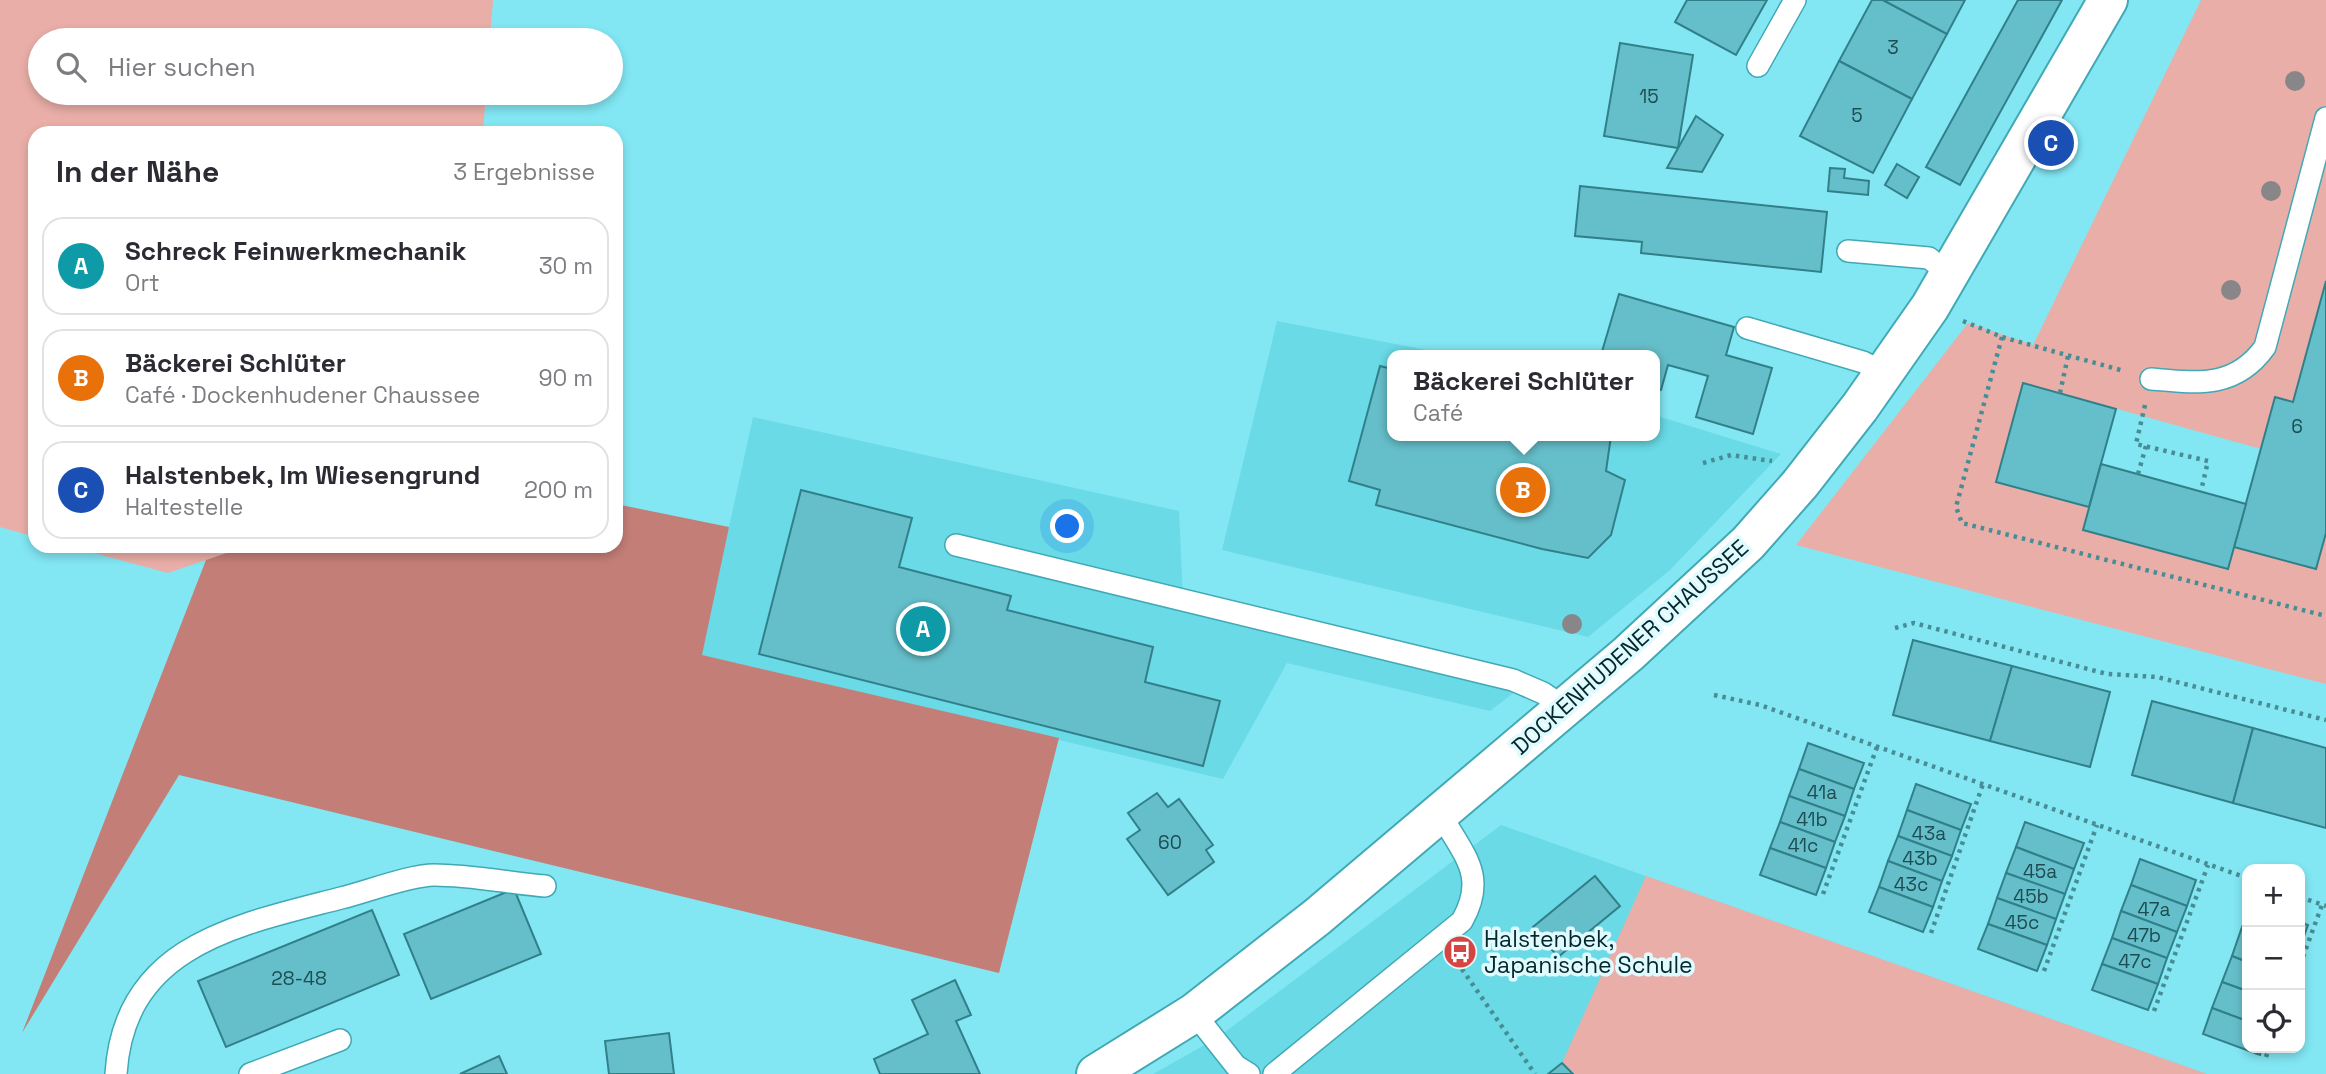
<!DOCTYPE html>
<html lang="de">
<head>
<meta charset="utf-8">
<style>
  :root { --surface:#fff; --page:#f7f7f7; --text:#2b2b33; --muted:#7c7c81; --line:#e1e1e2; --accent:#111827 }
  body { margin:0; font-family:"Space Grotesk",sans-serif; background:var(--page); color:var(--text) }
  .controls { position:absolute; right:21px; bottom:21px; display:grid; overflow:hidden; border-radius:14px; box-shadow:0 4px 10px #0003 }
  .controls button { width:63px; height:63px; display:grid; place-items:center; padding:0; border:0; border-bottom:2px solid var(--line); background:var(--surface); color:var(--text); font:35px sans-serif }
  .you { position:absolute; left:1068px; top:527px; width:24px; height:24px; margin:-18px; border:5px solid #fff; border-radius:50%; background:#1a73e8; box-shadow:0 0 0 10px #1a73e833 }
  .badge { display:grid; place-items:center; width:46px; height:46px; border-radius:50%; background:var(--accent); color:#fff; font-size:23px; font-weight:700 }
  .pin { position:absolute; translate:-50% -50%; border:4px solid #fff; box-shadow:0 2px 7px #0006 }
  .popup { position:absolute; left:1387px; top:350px; width:273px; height:91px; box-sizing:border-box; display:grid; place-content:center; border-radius:14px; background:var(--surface); filter:drop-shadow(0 2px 5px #0005); font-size:23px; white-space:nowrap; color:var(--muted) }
  .popup b { font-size:26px; color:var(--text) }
  .popup::after { content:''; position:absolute; left:50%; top:100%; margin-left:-14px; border:14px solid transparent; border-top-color:var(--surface) }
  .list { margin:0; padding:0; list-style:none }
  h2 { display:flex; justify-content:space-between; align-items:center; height:91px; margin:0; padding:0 28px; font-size:30px }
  h2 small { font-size:23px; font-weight:400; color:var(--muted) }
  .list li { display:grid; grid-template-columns:46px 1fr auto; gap:21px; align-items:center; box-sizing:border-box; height:98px; margin:0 14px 14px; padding:0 14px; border:2px solid var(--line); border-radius:21px }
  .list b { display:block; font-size:26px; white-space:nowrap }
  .list p { margin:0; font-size:23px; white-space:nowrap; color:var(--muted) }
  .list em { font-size:23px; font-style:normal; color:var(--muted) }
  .icon { flex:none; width:38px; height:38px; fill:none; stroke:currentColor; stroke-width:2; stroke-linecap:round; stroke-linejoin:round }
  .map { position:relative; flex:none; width:2326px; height:1074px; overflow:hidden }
  .search { position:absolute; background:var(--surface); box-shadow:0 4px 10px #0003; left:28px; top:28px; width:595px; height:77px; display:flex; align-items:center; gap:18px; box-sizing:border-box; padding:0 24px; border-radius:38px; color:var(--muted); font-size:26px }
  .panel { position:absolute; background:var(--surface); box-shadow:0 4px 10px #0003; left:28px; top:126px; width:595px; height:427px; border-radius:21px }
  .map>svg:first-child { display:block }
  .built { fill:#69dae6 }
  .green { fill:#eaaea8 }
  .forest { fill:#c47e78 }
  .building { fill:#65bfca; stroke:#318089; stroke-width:2 }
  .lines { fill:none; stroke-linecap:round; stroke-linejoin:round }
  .lane-casing { stroke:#40a9b5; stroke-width:24 }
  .secondary-casing { stroke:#40a9b5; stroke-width:42 }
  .path { stroke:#478d95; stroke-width:4.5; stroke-dasharray:3.5 5; stroke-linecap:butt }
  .lane { stroke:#fff; stroke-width:21 }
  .secondary { stroke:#fff; stroke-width:38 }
  .tree { fill:#888689 }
  .labels { text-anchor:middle; stroke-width:7; stroke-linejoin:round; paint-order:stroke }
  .number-label { font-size:19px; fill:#1d4d52 }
  .street-label { font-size:23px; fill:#05272a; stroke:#e0fbff }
  .poi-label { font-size:23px; fill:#05272a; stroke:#e0fbff; text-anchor:start }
</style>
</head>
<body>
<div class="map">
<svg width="2326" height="1074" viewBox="0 0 2326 1074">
  <rect width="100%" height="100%" fill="#82e7f3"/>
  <!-- built -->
  <g class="built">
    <path d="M 1277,321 L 1452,355 L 1392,355 L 1392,436 L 1654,436 L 1654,415 L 1781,454 L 1670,570 L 1588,637 L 1222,550 Z"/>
    <path d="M 753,417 L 1179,511 L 1183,599 L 1535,676 L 1490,711 L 1287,663 L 1223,779 L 701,655 Z"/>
    <path d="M 1501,825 L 2207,1074 L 1153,1074 L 1217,1038 Z"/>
  </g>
  <!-- green -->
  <g class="green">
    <path d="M 0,0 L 493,0 L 490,40 L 40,40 L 40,93 L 486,93 L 483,133 L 35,133 L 35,537 L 0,527 Z"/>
    <path d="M 2201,0 L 2326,0 L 2326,281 L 2293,402 L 2275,397 L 2261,449 L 2024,383 L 1996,482 L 2089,507 L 2083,530 L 2228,569 L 2234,547 L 2326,533 L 2326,684 L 1796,545 L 1968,323 L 2033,345 Z"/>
    <path d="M 68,546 L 247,546 L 168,573 Z"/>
    <path d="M 1646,876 L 2207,1074 L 1573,1074 L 1562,1063 Z"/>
  </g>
  <!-- forest -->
  <path class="forest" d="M 616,504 L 729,527 L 702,655 L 1059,738 L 999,973 L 179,775 L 22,1033 L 206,560 L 247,546 L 616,546 Z"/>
  <!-- building -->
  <g class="building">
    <path d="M 1687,0 L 1767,0 L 1736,55 L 1675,22 Z"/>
    <path d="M 1872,0 L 1883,0 L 1947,34 L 1912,99 L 1839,61 Z"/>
    <path d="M 1883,0 L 1965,0 L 1947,34 Z"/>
    <path d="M 2018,0 L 2062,0 L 1960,185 L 1926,167 Z"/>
    <path d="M 1620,43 L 1693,55 L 1678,148 L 1604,136 Z"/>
    <path d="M 1839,61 L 1912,99 L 1873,173 L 1800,136 Z"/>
    <path d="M 1696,116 L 1723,135 L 1702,172 L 1667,168 Z"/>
    <path d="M 1897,164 L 1919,177 L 1907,198 L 1885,185 Z"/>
    <path d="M 1830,168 L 1845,169 L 1844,178 L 1869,181 L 1868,195 L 1828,191 Z"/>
    <path d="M 1580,186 L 1827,212 L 1821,272 L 1641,253 L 1642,242 L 1575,236 Z"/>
    <path d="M 2326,281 L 2326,533 L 2316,569 L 2234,547 L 2275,397 L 2293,402 Z"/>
    <path d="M 1619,294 L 1734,327 L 1726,355 L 1772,368 L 1753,434 L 1696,417 L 1708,376 L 1668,365 L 1661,390 L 1654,389 L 1654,355 L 1601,355 Z"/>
    <path d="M 1380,366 L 1392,369 L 1392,436 L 1611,436 L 1606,471 L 1625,480 L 1611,535 L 1588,558 L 1542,549 L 1376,505 L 1380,490 L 1349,481 Z"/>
    <path d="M 2023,383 L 2116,409 L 2089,507 L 1996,482 Z"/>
    <path d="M 2101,464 L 2246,504 L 2228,569 L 2083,530 Z"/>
    <path d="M 801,490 L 912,518 L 899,567 L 1011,596 L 1007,610 L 1153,647 L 1145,682 L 1220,701 L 1203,766 L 759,654 Z"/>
    <path d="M 1913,640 L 2012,666 L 1990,741 L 1893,715 Z"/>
    <path d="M 2012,666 L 2110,692 L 2090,767 L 1990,741 Z"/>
    <path d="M 2152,701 L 2253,728 L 2233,803 L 2132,775 Z"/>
    <path d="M 2253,728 L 2326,748 L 2326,828 L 2233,803 Z"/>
    <path d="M 1808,743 L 1864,763 L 1854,789 L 1799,769 Z"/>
    <path d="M 1799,769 L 1854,789 L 1845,816 L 1789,796 Z"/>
    <path d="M 1916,784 L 1971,804 L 1961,830 L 1907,810 Z"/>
    <path d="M 1157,793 L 1168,807 L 1179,799 L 1213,845 L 1206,850 L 1214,862 L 1168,895 L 1127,839 L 1140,830 L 1128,813 Z"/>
    <path d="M 1789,796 L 1845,816 L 1835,842 L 1780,822 Z"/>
    <path d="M 1907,810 L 1961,830 L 1952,856 L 1898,836 Z"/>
    <path d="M 1780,822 L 1835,842 L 1826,868 L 1770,848 Z"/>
    <path d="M 2025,822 L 2084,843 L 2074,869 L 2016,847 Z"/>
    <path d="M 1898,836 L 1952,856 L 1942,881 L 1888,861 Z"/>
    <path d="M 2016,847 L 2074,869 L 2065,894 L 2006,873 Z"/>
    <path d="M 1770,848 L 1826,868 L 1816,895 L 1760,875 Z"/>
    <path d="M 2140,859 L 2196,880 L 2187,906 L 2131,885 Z"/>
    <path d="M 1888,861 L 1942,881 L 1933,907 L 1879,887 Z"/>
    <path d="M 2006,873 L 2065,894 L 2056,919 L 1997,898 Z"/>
    <path d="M 1595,876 L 1620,906 L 1558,957 L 1533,927 Z"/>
    <path d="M 2131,885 L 2187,906 L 2177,932 L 2121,911 Z"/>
    <path d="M 1879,887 L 1933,907 L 1923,932 L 1869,912 Z"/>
    <path d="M 514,889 L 541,954 L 431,999 L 404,934 Z"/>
    <path d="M 1997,898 L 2056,919 L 2047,945 L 1988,924 Z"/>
    <path d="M 372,910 L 399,975 L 226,1047 L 198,981 Z"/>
    <path d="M 2121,911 L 2177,932 L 2167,958 L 2112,938 Z"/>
    <path d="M 2247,914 L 2247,932 L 2241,930 Z"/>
    <path d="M 2300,922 L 2308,925 L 2300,947 Z"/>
    <path d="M 1988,924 L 2047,945 L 2037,971 L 1978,949 Z"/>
    <path d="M 2241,930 L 2247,932 L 2247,962 L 2232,956 Z"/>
    <path d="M 2112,938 L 2167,958 L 2158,984 L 2102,964 Z"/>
    <path d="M 2232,956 L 2247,962 L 2247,991 L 2222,982 Z"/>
    <path d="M 2102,964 L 2158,984 L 2148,1010 L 2092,990 Z"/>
    <path d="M 955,980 L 971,1015 L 956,1021 L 980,1074 L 880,1074 L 874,1059 L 928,1034 L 912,1000 Z"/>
    <path d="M 2222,982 L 2247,991 L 2247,1021 L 2212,1008 Z"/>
    <path d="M 2212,1008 L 2247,1021 L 2247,1048 L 2262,1048 L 2260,1055 L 2203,1034 Z"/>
    <path d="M 669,1033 L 674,1074 L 609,1074 L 605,1041 Z"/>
    <path d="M 499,1056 L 507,1074 L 460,1074 Z"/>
    <path d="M 1562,1063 L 1573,1074 L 1548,1074 Z"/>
  </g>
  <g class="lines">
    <defs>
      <g id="lane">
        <path d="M 1758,66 L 1795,0"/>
        <path d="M 1848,251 L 1929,258 L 1949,274"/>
        <path d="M 1747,328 L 1863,362 L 1884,373"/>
        <path d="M 2151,379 C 2197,383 2235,389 2265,347 L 2326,118"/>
        <path d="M 956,545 L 1513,680 L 1543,693 L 1565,708"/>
        <path d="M 1194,1013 L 1236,1066 L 1249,1074"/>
        <path d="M 116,1074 C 124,945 237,925 341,898 C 366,892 410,875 434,875 C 470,875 509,883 545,886"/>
        <path d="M 250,1074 L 340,1040"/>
        <path d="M 1274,1074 L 1462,921 C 1488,875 1463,855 1440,813"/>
      </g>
      <path id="secondary" d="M 1096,1074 L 1194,1013 L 1317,917 L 1628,654 L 1748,543 L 1800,484 L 1860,407 L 1930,307 L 2108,0"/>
    </defs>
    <!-- lane casing -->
    <use href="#lane" class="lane-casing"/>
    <!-- secondary casing -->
    <use href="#secondary" class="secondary-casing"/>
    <!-- path -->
    <g class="path">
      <path d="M 1963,321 L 2002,337 L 2124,371"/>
      <path d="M 2002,337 L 1956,507 L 1962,523 L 2326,616"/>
      <path d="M 2060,393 L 2068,356"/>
      <path d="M 2145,405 L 2136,444 L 2208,461 L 2201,491"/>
      <path d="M 1703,463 L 1731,455 L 1772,461"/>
      <path d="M 2138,474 L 2146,446"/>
      <path d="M 1895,628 L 1914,623 L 2107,674 L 2157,677 L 2326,720"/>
      <path d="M 1714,695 L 1760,705 L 2247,878"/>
      <path d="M 1823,894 L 1877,747"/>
      <path d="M 2300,897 L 2326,906"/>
      <path d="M 1931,933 L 1983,784"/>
      <path d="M 1457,962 L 1535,1074"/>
      <path d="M 2300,965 L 2322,905"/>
      <path d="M 2044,971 L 2097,825"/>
      <path d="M 2154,1011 L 2208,865"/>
      <path d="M 2266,1057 L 2269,1048"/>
    </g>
    <!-- lane -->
    <use href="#lane" class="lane"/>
    <!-- secondary -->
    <use href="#secondary" class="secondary"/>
  </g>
  <!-- trees -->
  <g class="tree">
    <circle cx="2295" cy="81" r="10"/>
    <circle cx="2271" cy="191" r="10"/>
    <circle cx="2231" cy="290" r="10"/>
    <circle cx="1572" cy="624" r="10"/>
  </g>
  <!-- icons -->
  <defs>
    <symbol id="bus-disc" viewBox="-11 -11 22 22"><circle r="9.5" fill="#d54643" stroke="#e0fbff"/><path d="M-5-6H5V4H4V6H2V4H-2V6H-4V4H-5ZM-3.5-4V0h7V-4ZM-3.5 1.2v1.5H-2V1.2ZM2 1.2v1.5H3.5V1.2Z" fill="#fff"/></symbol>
  </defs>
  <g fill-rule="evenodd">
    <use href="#bus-disc" x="1441" y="933" width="38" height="38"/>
  </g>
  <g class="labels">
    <!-- number labels -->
    <g class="number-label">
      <text x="1893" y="54">3</text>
      <text x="1649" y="103">15</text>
      <text x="1857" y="122">5</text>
      <text x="2297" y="433">6</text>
      <text x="1822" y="799">41a</text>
      <text x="1812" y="826">41b</text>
      <text x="1929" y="840">43a</text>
      <text x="1170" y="849">60</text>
      <text x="1803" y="852">41c</text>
      <text x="1920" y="865">43b</text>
      <text x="2040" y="878">45a</text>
      <text x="1911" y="891">43c</text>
      <text x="2031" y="903">45b</text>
      <text x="2154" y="916">47a</text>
      <text x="2022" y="929">45c</text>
      <text x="2144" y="942">47b</text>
      <text x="2135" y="968">47c</text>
      <text x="299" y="985">28-48</text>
    </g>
    <!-- street labels -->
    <g class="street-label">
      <text transform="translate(1630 647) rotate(-42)" y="8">DOCKENHUDENER CHAUSSEE</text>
    </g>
    <!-- poi labels -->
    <g class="poi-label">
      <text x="1484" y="947">Halstenbek,<tspan x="1484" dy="26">Japanische Schule</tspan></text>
    </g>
  </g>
</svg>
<div class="controls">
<button>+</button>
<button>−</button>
<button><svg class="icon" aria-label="locate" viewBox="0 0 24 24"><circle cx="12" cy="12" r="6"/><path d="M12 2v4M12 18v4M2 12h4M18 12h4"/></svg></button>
</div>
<div class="you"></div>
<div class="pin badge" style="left:923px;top:629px;background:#0f9aa8">A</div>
<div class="pin badge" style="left:1523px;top:490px;background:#e8710a">B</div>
<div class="popup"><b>Bäckerei Schlüter</b>Café</div>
<div class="pin badge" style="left:2051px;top:143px;background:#1a4fb4">C</div>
<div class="search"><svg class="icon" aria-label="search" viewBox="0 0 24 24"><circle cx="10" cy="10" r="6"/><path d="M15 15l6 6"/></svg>Hier suchen</div>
<section class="panel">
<h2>In der Nähe<small>3 Ergebnisse</small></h2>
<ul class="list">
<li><span class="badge" style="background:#0f9aa8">A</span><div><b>Schreck Feinwerkmechanik</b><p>Ort</p></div><em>30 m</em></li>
<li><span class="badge" style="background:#e8710a">B</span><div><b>Bäckerei Schlüter</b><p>Café · Dockenhudener Chaussee</p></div><em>90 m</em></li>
<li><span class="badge" style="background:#1a4fb4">C</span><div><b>Halstenbek, Im Wiesengrund</b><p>Haltestelle</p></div><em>200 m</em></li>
</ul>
</section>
</div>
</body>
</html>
